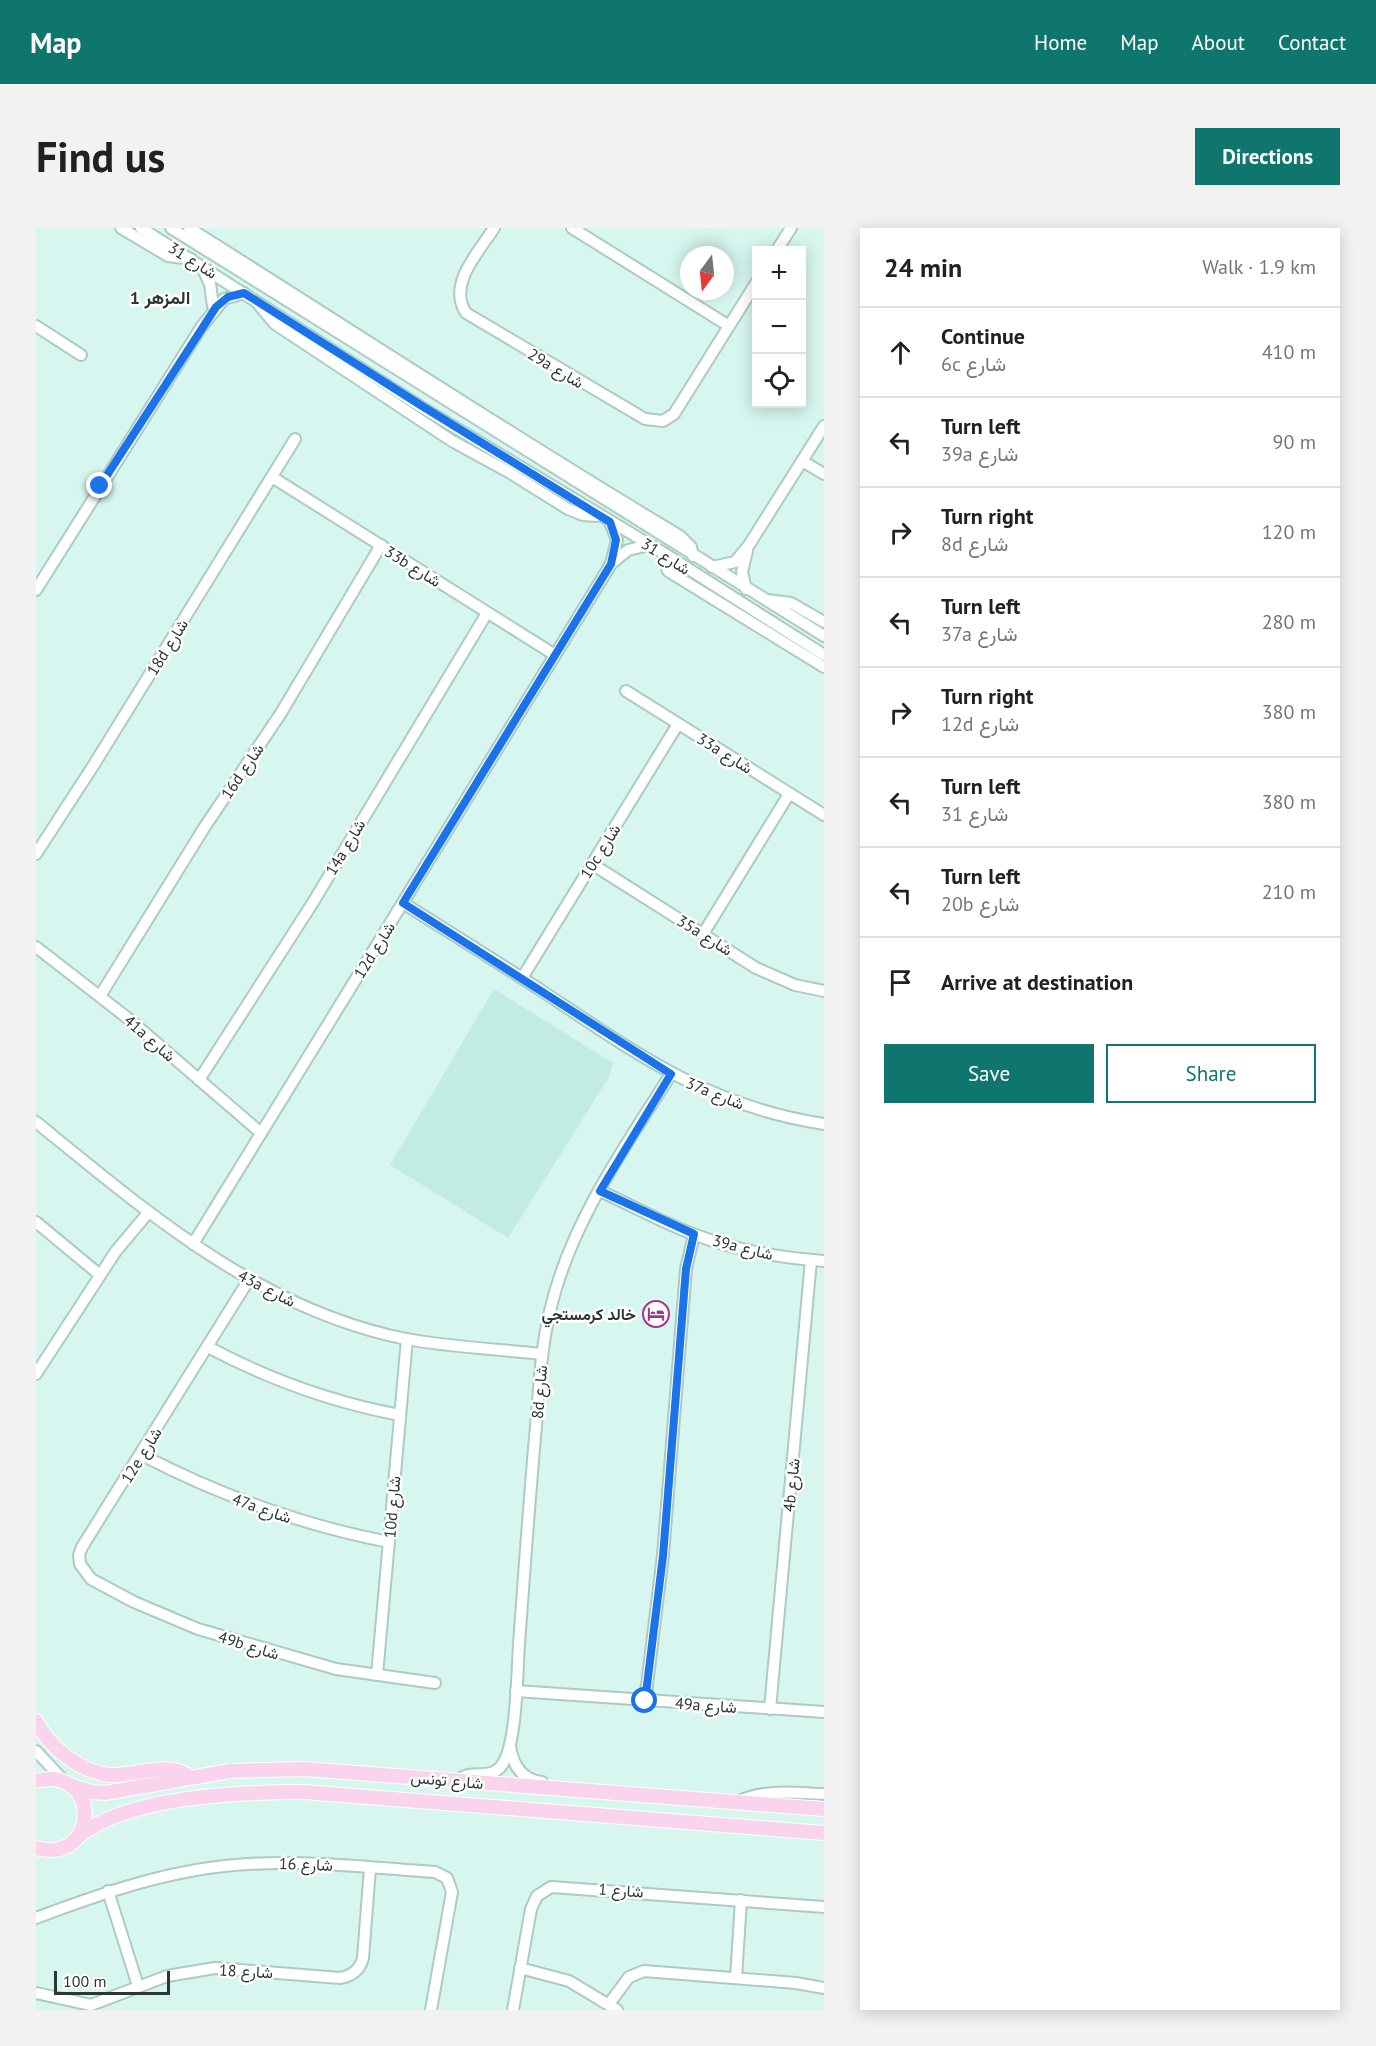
<!DOCTYPE html>
<html lang="en">
<head>
<meta charset="utf-8">
<style>
  :root { --surface:#fff; --page:#f2f2f2; --text:#202124; --muted:#757577; --line:#e0e0e0; --accent:#0f766e }
  body { margin:0; font-family:"PT Sans",Vazirmatn,sans-serif; background:var(--page); color:var(--text) }
  .controls { position:absolute; right:18px; top:18px; display:grid; overflow:hidden; border-radius:0px; box-shadow:0 3px 15px #0003 }
  .controls button { width:54px; height:54px; display:grid; place-items:center; padding:0; border:0; border-bottom:2px solid var(--line); background:var(--surface); color:var(--text); font:30px sans-serif }
  .compass { position:absolute; left:644px; top:18px; width:54px; height:54px; border-radius:50%; background:var(--surface); box-shadow:0 3px 15px #0003; rotate:195deg }
  .scale { position:absolute; left:18px; bottom:15px; width:116px; box-sizing:border-box; padding-left:6px; border:3px solid #2a3734; border-top:0; font-size:16px; line-height:21px; white-space:nowrap; color:#2a3734; -webkit-text-stroke:4px #fff; paint-order:stroke }
  .stop { position:absolute; width:18px; height:18px; margin:-14px; border:4px solid #1a73e8; border-radius:50%; background:#fff }
  .stop.end { background:#1a73e8; border-color:#fff; box-shadow:0 2px 6px #0008 }
  .list { margin:0; padding:0; list-style:none }
  h2 { display:flex; justify-content:space-between; align-items:center; height:78px; margin:0; padding:0 24px; font-size:26px }
  h2 small { font-size:20px; font-weight:400; color:var(--muted) }
  .list li { display:grid; grid-template-columns:39px 1fr auto; gap:18px; align-items:center; box-sizing:border-box; height:90px; padding:0 24px; border-top:2px solid var(--line) }
  .list b { display:block; font-size:22px; white-space:nowrap }
  .list p { margin:0; font-size:20px; white-space:nowrap; color:var(--muted) }
  .list em { font-size:20px; font-style:normal; color:var(--muted) }
  .actions { display:flex; gap:12px; padding:18px 24px }
  .actions a { flex:1; padding:14px 0; border:2px solid var(--accent); border-radius:0px; text-align:center; font-size:21px; color:var(--accent) }
  .actions .main { background:var(--accent); color:#fff }
  .icon { flex:none; width:33px; height:33px; fill:none; stroke:currentColor; stroke-width:2; stroke-linecap:round; stroke-linejoin:round }
  .map { position:relative; flex:none; width:788px; height:1782px; overflow:hidden; border-radius:0px }
  header { display:flex; align-items:center; gap:36px; box-sizing:border-box; height:84px; padding:0 30px; background:var(--accent); color:#fff }
  header strong { font-size:28px }
  nav { display:flex; gap:33px; margin-inline-start:auto; font-size:21px }
  .intro { display:flex; align-items:center; justify-content:space-between; box-sizing:border-box; height:144px; padding:0 36px }
  h1 { margin:0; font-size:42px }
  .button { padding:15px 27px; border-radius:0px; background:var(--accent); color:#fff; font-size:21px; font-weight:700 }
  main { display:flex; gap:36px; padding:0 36px }
  aside { flex:1; background:var(--surface); border-radius:0px; box-shadow:0 3px 15px #0003 }
  .map>svg:first-child { display:block }
  .built { fill:#c2ebe2 }
  .lines { fill:none; stroke-linecap:round; stroke-linejoin:round }
  .minor-casing { stroke:#accbc4; stroke-width:14 }
  .major-casing { stroke:#fff; stroke-width:16 }
  .minor { stroke:#fff; stroke-width:10 }
  .major { stroke:#fad4ec; stroke-width:14 }
  .route { stroke:#1a73e8; stroke-width:8 }
  .labels { text-anchor:middle; stroke-width:5; stroke-linejoin:round; paint-order:stroke }
  .street-label { font-size:16px; fill:#2a3734; stroke:#fff }
  .poi-label { font-size:16px; font-weight:bold; fill:#2a3734; stroke:#fff; text-anchor:end }
  .neighbourhood-label { font-size:18px; font-weight:bold; fill:#2a3734; stroke:#fff }
</style>
</head>
<body>
<header>
<strong>Map</strong>
<nav><a>Home</a><a>Map</a><a>About</a><a>Contact</a></nav>
</header>
<div class="intro"><h1>Find us</h1><a class="button">Directions</a></div>
<main>
<div class="map">
<svg width="788" height="1782" viewBox="0 0 788 1782">
  <rect width="100%" height="100%" fill="#d6f6ef"/>
  <!-- built -->
  <path class="built" d="M 458,761 L 577,835 L 573,849 L 472,1010 L 354,937 Z"/>
  <g class="lines">
    <defs>
      <g id="minor">
        <path d="M 85,0 L 132,28 L 155,31"/>
        <path d="M 105,0 L 385,179 L 626,324 L 788,427"/>
        <path d="M 135,0 L 788,408"/>
        <path d="M 153,0 C 317,103 478,209 644,308 L 655,319 L 657,328"/>
        <path d="M 458,0 C 443,24 411,56 430,85 L 609,191 L 627,193 L 638,186 L 720,55"/>
        <path d="M 536,0 L 693,98"/>
        <path d="M 741,22 L 755,0"/>
        <path d="M 166,39 L 174,56 L 177,78"/>
        <path d="M 223,77 L 239,96 L 416,213 L 471,243 L 532,281 L 547,287 L 560,288"/>
        <path d="M 0,98 L 45,127"/>
        <path d="M 766,233 L 788,246"/>
        <path d="M 236,249 L 519,427"/>
        <path d="M 574,294 L 581,312 L 575,336"/>
        <path d="M 626,324 L 632,343 L 788,439"/>
        <path d="M 676,339 L 699,334 L 713,317 L 788,198"/>
        <path d="M 710,361 L 706,344 L 711,323"/>
        <path d="M 0,362 L 166,98 L 188,71 L 208,65"/>
        <path d="M 731,372 L 755,375 L 788,394"/>
        <path d="M 590,463 L 788,587"/>
        <path d="M 0,626 L 59,535 L 259,211"/>
        <path d="M 556,636 L 720,740 L 759,757 L 788,763"/>
        <path d="M 367,675 C 413,704 460,733 506,763 C 601,826 671,878 788,896"/>
        <path d="M 667,706 L 753,566"/>
        <path d="M 0,719 L 94,792 L 225,905"/>
        <path d="M 486,750 L 642,496"/>
        <path d="M 64,768 L 168,600 L 245,485 L 345,317"/>
        <path d="M 163,852 L 276,676 L 451,385"/>
        <path d="M 0,894 C 112,985 224,1082 370,1111 C 414,1119 461,1121 506,1126"/>
        <path d="M 564,963 C 595,977 625,994 657,1006 C 699,1022 744,1030 788,1033"/>
        <path d="M 0,994 L 64,1047"/>
        <path d="M 157,1016 L 575,336 L 592,322 L 613,317"/>
        <path d="M 212,1053 L 46,1319 L 43,1327 L 44,1336 L 55,1351 L 98,1374 L 162,1401 L 300,1441 L 399,1455"/>
        <path d="M 172,1119 C 234,1152 295,1174 364,1187"/>
        <path d="M 0,1146 L 80,1023 L 112,985"/>
        <path d="M 106,1227 C 185,1268 265,1297 353,1314"/>
        <path d="M 341,1447 L 371,1111"/>
        <path d="M 480,1463 L 788,1484"/>
        <path d="M 609,1473 L 627,1327 L 650,1041 L 658,1007"/>
        <path d="M 734,1481 L 775,1032"/>
        <path d="M 474,1518 C 477,1538 486,1552 506,1554"/>
        <path d="M 0,1523 L 28,1553"/>
        <path d="M 422,1553 C 434,1539 454,1554 466,1537 C 481,1516 481,1444 483,1416 C 488,1347 493,1278 499,1209 C 503,1167 504,1124 514,1083 C 534,996 588,920 635,846"/>
        <path d="M 703,1573 C 729,1561 759,1565 788,1566"/>
        <path d="M 72,1663 L 102,1758"/>
        <path d="M 0,1690 C 69,1664 138,1640 212,1636 C 274,1632 337,1640 399,1644 L 411,1650 L 416,1664 L 395,1782"/>
        <path d="M 484,1740 L 533,1753 L 581,1782"/>
        <path d="M 700,1750 L 705,1672"/>
        <path d="M 0,1765 L 55,1777 L 131,1748 L 179,1740 L 304,1750 C 316,1748 324,1742 327,1730 L 334,1640"/>
        <path d="M 573,1776 L 593,1749 L 608,1743 L 760,1755 L 788,1760"/>
        <path d="M 477,1782 L 495,1681 L 501,1668 L 515,1659 L 788,1679"/>
      </g>
      <g id="major">
        <path d="M 0,1493 C 14,1520 45,1545 76,1547 C 99,1548 135,1532 153,1549"/>
        <path d="M 0,1553 C 65,1536 65,1637 0,1620"/>
        <path d="M 36,1558 L 56,1564 L 69,1565 L 194,1543 L 269,1541 L 788,1581"/>
        <path d="M 42,1609 C 91,1568 206,1564 268,1564 L 788,1605"/>
      </g>
    </defs>
    <!-- minor casing -->
    <use href="#minor" class="minor-casing"/>
    <!-- major casing -->
    <use href="#major" class="major-casing"/>
    <!-- minor -->
    <use href="#minor" class="minor"/>
    <!-- major -->
    <use href="#major" class="major"/>
  </g>
  <g class="lines">
    <!-- route -->
    <path class="route" d="M 64,258 L 180,79 L 192,69 L 208,65 L 386,178 L 574,294 L 580,312 L 575,336 L 367,675 L 635,846 L 564,963 L 658,1006 L 650,1041 L 627,1328 L 609,1473"/>
  </g>
  <!-- icons -->
  <defs>
    <symbol id="hotel-ring" viewBox="-11 -11 22 22"><circle r="9.5" fill="#fff" stroke="#aa338a" stroke-width="1.5"/><path d="M-6-4.5h1.5V1H6V5H4.5V3h-9V5H-6ZM-4 0a1.8 1.8 0 1 1 3.6 0ZM.5 0V-2.5h3Q6-2.5 6 0Z" fill="#aa338a"/></symbol>
  </defs>
  <g fill-rule="evenodd">
    <use href="#hotel-ring" x="605" y="1071" width="30" height="30"/>
  </g>
  <g class="labels">
    <!-- street labels -->
    <g class="street-label">
      <text transform="translate(157 32) rotate(32)" y="6">شارع 31</text>
      <text transform="translate(520 140) rotate(31)" y="6">29a شارع</text>
      <text transform="translate(630 328) rotate(32)" y="6">شارع 31</text>
      <text transform="translate(377 338) rotate(32)" y="6">33b شارع</text>
      <text transform="translate(131 419) rotate(-58)" y="6">18d شارع</text>
      <text transform="translate(689 525) rotate(32)" y="6">33a شارع</text>
      <text transform="translate(206 543) rotate(-56)" y="6">16d شارع</text>
      <text transform="translate(309 619) rotate(-59)" y="6">14a شارع</text>
      <text transform="translate(564 623) rotate(-58)" y="6">10c شارع</text>
      <text transform="translate(669 707) rotate(32)" y="6">35a شارع</text>
      <text transform="translate(338 722) rotate(-58)" y="6">12d شارع</text>
      <text transform="translate(114 810) rotate(41)" y="6">41a شارع</text>
      <text transform="translate(679 865) rotate(22)" y="6">37a شارع</text>
      <text transform="translate(707 1019) rotate(14)" y="6">39a شارع</text>
      <text transform="translate(231 1060) rotate(27)" y="6">43a شارع</text>
      <text transform="translate(503 1164) rotate(-85)" y="6">8d شارع</text>
      <text transform="translate(105 1227) rotate(-58)" y="6">12e شارع</text>
      <text transform="translate(755 1257) rotate(-84)" y="6">4b شارع</text>
      <text transform="translate(356 1279) rotate(-85)" y="6">10d شارع</text>
      <text transform="translate(226 1280) rotate(19)" y="6">47a شارع</text>
      <text transform="translate(213 1417) rotate(17)" y="6">49b شارع</text>
      <text transform="translate(670 1477) rotate(4)" y="6">49a شارع</text>
      <text transform="translate(411 1552) rotate(5)" y="6">شارع تونس</text>
      <text transform="translate(270 1636) rotate(2)" y="6">شارع 16</text>
      <text transform="translate(585 1662) rotate(4)" y="6">شارع 1</text>
      <text transform="translate(210 1743) rotate(3)" y="6">شارع 18</text>
    </g>
    <!-- poi labels -->
    <g class="poi-label">
      <text x="600" y="1092">خالد كرمستجي</text>
    </g>
    <!-- neighbourhood labels -->
    <g class="neighbourhood-label">
      <text x="124" y="76">المزهر 1</text>
    </g>
  </g>
</svg>
<div class="controls">
<button>+</button>
<button>−</button>
<button><svg class="icon" aria-label="locate" viewBox="0 0 24 24"><circle cx="12" cy="12" r="6"/><path d="M12 2v4M12 18v4M2 12h4M18 12h4"/></svg></button>
</div>
<svg class="compass" viewBox="-18 -18 36 36"><path d="M0-13l5 13h-10z" fill="#e53935"/><path d="M0 13l5-13h-10z" fill="#757577"/></svg>
<div class="scale">100 m</div>
<div class="stop" style="left:609px;top:1473px"></div>
<div class="stop end" style="left:64px;top:258px"></div>
</div>
<aside>
<h2>24 min<small>Walk · 1.9 km</small></h2>
<ul class="list">
<li><svg class="icon" aria-label="ahead" viewBox="0 0 24 24"><path d="M12 20V5M6 11l6-6 6 6"/></svg><div><b>Continue</b><p>6c شارع</p></div><em>410 m</em></li>
<li><svg class="icon" aria-label="left" viewBox="0 0 24 24"><path d="M17 20v-9H6M10 6l-5 5 5 5"/></svg><div><b>Turn left</b><p>39a شارع</p></div><em>90 m</em></li>
<li><svg class="icon" aria-label="right" viewBox="0 0 24 24"><path d="M7 20v-9h11M14 6l5 5-5 5"/></svg><div><b>Turn right</b><p>8d شارع</p></div><em>120 m</em></li>
<li><svg class="icon" aria-label="left" viewBox="0 0 24 24"><path d="M17 20v-9H6M10 6l-5 5 5 5"/></svg><div><b>Turn left</b><p>37a شارع</p></div><em>280 m</em></li>
<li><svg class="icon" aria-label="right" viewBox="0 0 24 24"><path d="M7 20v-9h11M14 6l5 5-5 5"/></svg><div><b>Turn right</b><p>12d شارع</p></div><em>380 m</em></li>
<li><svg class="icon" aria-label="left" viewBox="0 0 24 24"><path d="M17 20v-9H6M10 6l-5 5 5 5"/></svg><div><b>Turn left</b><p>شارع 31</p></div><em>380 m</em></li>
<li><svg class="icon" aria-label="left" viewBox="0 0 24 24"><path d="M17 20v-9H6M10 6l-5 5 5 5"/></svg><div><b>Turn left</b><p>20b شارع</p></div><em>210 m</em></li>
<li><svg class="icon" aria-label="arrive" viewBox="0 0 24 24"><path d="M6 21V4h12l-3 4 3 4H6"/></svg><div><b>Arrive at destination</b></div></li>
</ul>
<div class="actions"><a class="main">Save</a><a>Share</a></div>
</aside>
</main>
</body>
</html>
